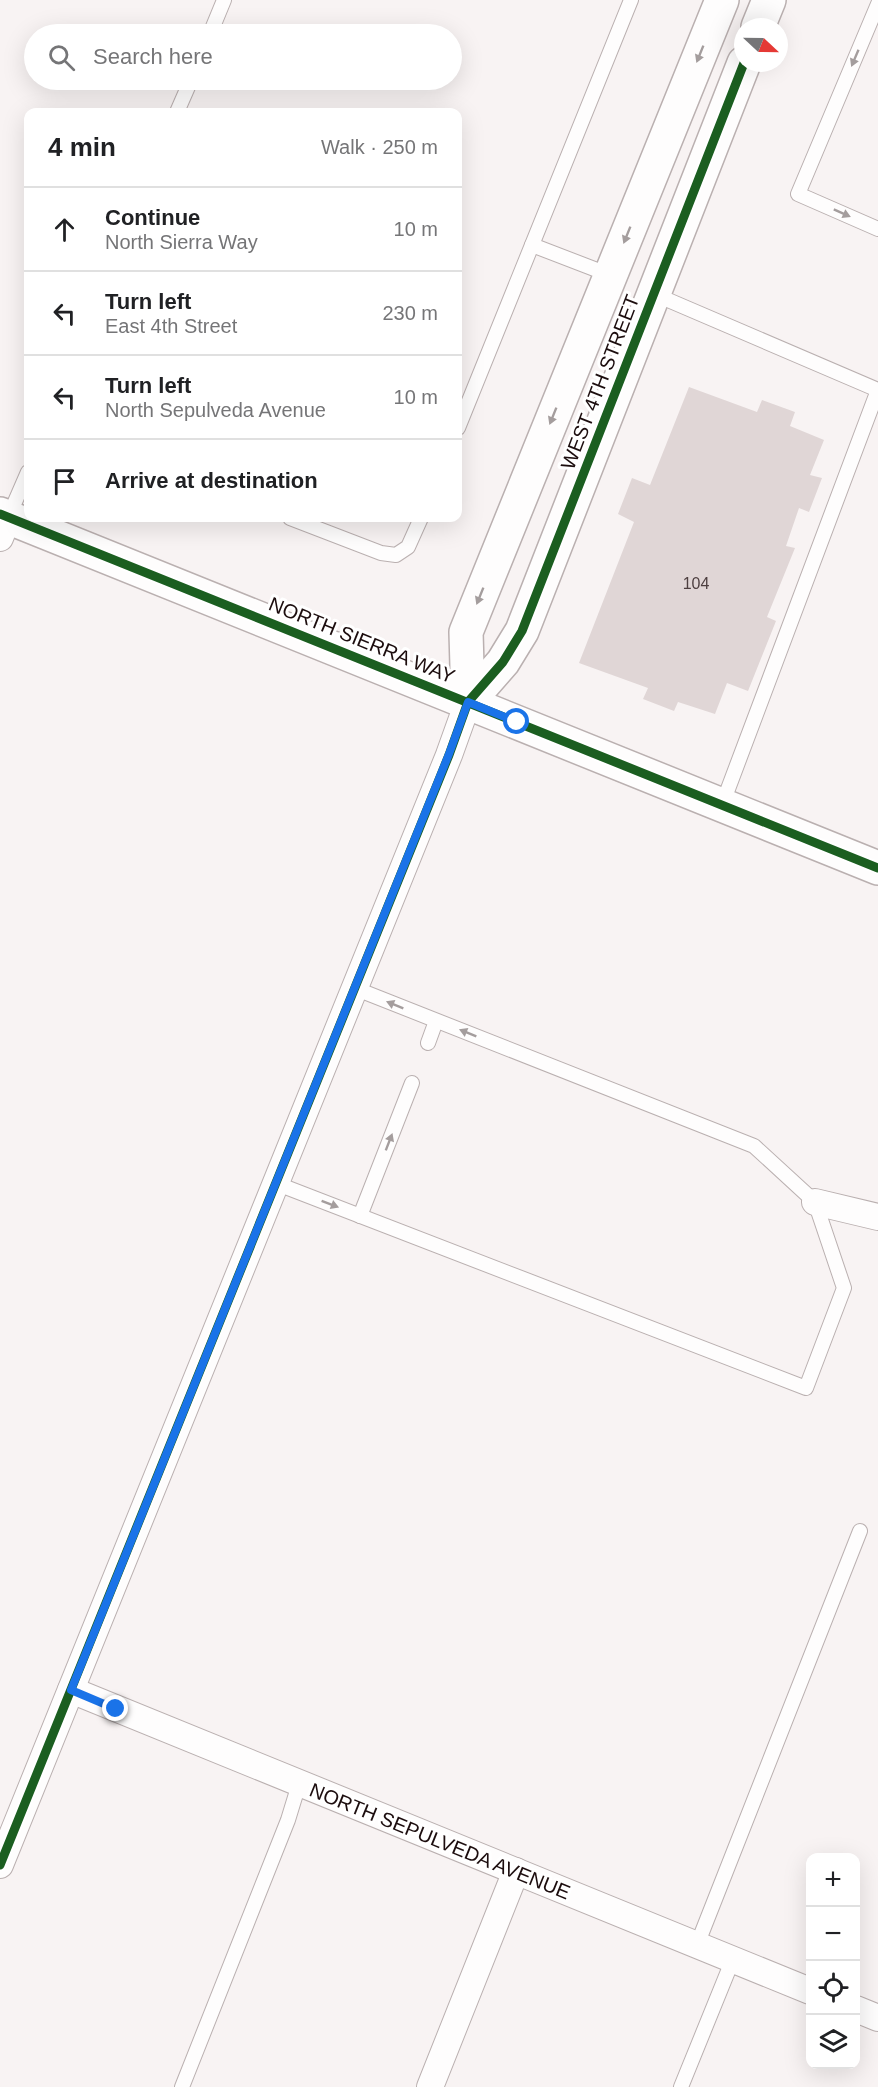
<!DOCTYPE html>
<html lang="en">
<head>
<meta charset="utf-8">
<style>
  :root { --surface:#fff; --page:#f2f2f2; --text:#202124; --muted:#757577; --line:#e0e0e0 }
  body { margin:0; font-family:Arial,sans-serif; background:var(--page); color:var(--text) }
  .controls { position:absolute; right:18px; bottom:18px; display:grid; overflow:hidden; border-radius:12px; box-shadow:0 6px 24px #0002 }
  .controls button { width:54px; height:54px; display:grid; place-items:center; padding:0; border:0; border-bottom:2px solid var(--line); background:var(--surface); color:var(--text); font:30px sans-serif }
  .compass { position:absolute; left:734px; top:18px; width:54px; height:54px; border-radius:50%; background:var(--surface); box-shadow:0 6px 24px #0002; rotate:112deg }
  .stop { position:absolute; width:18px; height:18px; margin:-14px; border:4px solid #1a73e8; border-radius:50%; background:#fff }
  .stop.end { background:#1a73e8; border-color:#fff; box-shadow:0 2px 6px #0008 }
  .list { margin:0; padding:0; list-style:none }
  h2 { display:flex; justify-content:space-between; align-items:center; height:78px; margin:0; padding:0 24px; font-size:26px }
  h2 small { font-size:20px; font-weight:400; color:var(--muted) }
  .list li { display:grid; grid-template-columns:39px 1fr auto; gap:18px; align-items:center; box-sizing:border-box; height:84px; padding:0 24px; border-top:2px solid var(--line) }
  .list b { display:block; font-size:22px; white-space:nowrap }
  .list p { margin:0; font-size:20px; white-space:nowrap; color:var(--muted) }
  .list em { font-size:20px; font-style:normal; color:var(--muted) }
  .icon { flex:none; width:33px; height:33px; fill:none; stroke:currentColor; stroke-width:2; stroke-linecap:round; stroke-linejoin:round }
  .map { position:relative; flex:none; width:878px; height:2087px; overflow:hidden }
  .search { position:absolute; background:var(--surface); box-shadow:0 6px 24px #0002; left:24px; top:24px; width:438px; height:66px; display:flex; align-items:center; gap:15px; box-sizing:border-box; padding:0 21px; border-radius:33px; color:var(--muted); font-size:22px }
  .panel { position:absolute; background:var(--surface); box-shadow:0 6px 24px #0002; left:24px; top:108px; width:438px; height:414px; border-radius:12px }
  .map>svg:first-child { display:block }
  .building { fill:#e0d6d6 }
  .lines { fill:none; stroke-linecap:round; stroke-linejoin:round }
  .lane-casing { stroke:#bab0b0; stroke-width:16 }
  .street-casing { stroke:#bab0b0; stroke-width:28 }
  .secondary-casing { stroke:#bab0b0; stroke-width:36 }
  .lane { stroke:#fefdfd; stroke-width:14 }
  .street { stroke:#fefdfd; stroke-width:26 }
  .secondary { stroke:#fefdfd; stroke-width:33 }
  .cycleway-casing { stroke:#fff; stroke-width:13 }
  .cycleway { stroke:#1b5e20; stroke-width:9 }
  .oneway { fill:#a49d9d }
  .route { stroke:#1a73e8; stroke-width:8 }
  .labels { text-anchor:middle; stroke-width:6; stroke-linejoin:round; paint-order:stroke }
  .number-label { font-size:16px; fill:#4d3f40 }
  .street-label { font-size:20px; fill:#1c0d0e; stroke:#fff }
</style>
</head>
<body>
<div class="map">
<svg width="878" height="2087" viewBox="0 0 878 2087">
  <rect width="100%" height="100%" fill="#f8f3f3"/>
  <!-- building -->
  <path class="building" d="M 689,387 L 757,412 L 762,400 L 795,412 L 790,426 L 824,440 L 810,475 L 822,478 L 809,512 L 799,508 L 786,546 L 795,548 L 767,617 L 776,621 L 748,691 L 727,683 L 715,714 L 678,702 L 674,711 L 643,699 L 648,688 L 579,663 L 634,522 L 618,514 L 632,478 L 650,485 Z"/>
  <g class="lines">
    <defs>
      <g id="lane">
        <path d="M 878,4 L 798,194 L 878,229"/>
        <path d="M 210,34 L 224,0"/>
        <path d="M 177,112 L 191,80"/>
        <path d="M 532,245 L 610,275"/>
        <path d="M 654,294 L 878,390 L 722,805"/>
        <path d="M 458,428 L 631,0"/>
        <path d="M 8,518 L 28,472"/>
        <path d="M 290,518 L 381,553 L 396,555 L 408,547 L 421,518"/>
        <path d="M 428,1043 L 436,1021"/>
        <path d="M 275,1183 L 806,1388 L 844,1288 L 815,1202 L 754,1146 L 354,988"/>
        <path d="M 360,1216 L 412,1083"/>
        <path d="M 697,1945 L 860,1531"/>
        <path d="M 182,2087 L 288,1820 L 299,1784"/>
        <path d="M 681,2087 L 733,1959"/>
      </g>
      <g id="street">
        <path d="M 0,538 L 8,518"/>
        <path d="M 815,1202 L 878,1217"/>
        <path d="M 71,1690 L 810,1991"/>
        <path d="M 0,1865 L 449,755 L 468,702"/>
        <path d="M 856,2009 L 878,2018"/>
        <path d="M 430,2087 L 516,1871"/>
      </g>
      <g id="secondary">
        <path d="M 758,27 L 769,0"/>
        <path d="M 0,514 L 878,868"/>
        <path d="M 468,702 L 466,632 L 722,0"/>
        <path d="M 468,702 L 503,662 L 522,631 L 744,63"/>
      </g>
    </defs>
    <!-- lane casing -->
    <use href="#lane" class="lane-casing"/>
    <!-- street casing -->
    <use href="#street" class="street-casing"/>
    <!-- secondary casing -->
    <use href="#secondary" class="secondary-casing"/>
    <!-- lane -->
    <use href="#lane" class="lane"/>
    <!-- street -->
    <use href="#street" class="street"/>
    <!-- secondary -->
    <use href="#secondary" class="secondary"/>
    <defs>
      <g id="cycleway">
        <path d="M 0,514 L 878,868"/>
        <path d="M 0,1865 L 449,755 L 468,702 L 503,662 L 522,631 L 744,63"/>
      </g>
    </defs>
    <!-- cycleway casing -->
    <use href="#cycleway" class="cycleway-casing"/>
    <!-- cycleway -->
    <use href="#cycleway" class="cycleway"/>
  </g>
  <!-- one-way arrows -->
  <defs><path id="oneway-solid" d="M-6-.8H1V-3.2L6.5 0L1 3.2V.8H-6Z" transform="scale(1.5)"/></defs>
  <g class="oneway">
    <use href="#oneway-solid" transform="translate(700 54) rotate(112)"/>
    <use href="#oneway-solid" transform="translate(855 58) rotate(113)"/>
    <use href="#oneway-solid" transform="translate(842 213) rotate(24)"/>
    <use href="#oneway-solid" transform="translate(627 235) rotate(112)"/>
    <use href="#oneway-solid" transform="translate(553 416) rotate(112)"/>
    <use href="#oneway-solid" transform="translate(480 596) rotate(112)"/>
    <use href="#oneway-solid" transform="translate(395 1005) rotate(-158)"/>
    <use href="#oneway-solid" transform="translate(468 1033) rotate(-158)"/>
    <use href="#oneway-solid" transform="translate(389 1142) rotate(-69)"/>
    <use href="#oneway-solid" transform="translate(330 1204) rotate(21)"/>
  </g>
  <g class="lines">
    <!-- route -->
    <path class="route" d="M 116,1709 L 71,1690 L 449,754 L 468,702 L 517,722"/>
  </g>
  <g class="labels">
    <!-- number labels -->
    <g class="number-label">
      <text x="696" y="589">104</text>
    </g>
    <!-- street labels -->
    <g class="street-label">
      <text transform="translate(600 382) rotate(-69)" y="7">WEST 4TH STREET</text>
      <text transform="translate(362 640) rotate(22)" y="7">NORTH SIERRA WAY</text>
      <text transform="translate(440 1841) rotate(22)" y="7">NORTH SEPULVEDA AVENUE</text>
    </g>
  </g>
</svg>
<div class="controls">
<button>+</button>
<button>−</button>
<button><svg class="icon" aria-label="locate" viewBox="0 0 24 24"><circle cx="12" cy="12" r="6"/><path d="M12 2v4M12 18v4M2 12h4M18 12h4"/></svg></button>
<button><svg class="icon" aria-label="layers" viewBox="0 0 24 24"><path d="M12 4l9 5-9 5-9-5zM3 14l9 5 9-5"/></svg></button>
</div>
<svg class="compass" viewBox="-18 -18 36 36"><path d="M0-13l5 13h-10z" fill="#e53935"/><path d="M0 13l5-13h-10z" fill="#757577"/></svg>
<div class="stop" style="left:517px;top:722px"></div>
<div class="stop end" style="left:116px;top:1709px"></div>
<div class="search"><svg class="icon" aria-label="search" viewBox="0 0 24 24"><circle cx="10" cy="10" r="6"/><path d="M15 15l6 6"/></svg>Search here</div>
<section class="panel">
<h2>4 min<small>Walk · 250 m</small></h2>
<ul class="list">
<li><svg class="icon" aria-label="ahead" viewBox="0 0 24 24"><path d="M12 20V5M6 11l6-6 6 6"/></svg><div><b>Continue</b><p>North Sierra Way</p></div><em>10 m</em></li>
<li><svg class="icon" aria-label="left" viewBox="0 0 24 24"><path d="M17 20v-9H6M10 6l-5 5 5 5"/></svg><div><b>Turn left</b><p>East 4th Street</p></div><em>230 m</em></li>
<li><svg class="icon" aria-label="left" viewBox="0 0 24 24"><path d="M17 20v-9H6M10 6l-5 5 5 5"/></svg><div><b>Turn left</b><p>North Sepulveda Avenue</p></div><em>10 m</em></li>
<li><svg class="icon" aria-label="arrive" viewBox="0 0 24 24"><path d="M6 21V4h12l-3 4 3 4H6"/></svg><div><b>Arrive at destination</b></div></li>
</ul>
</section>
</div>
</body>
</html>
